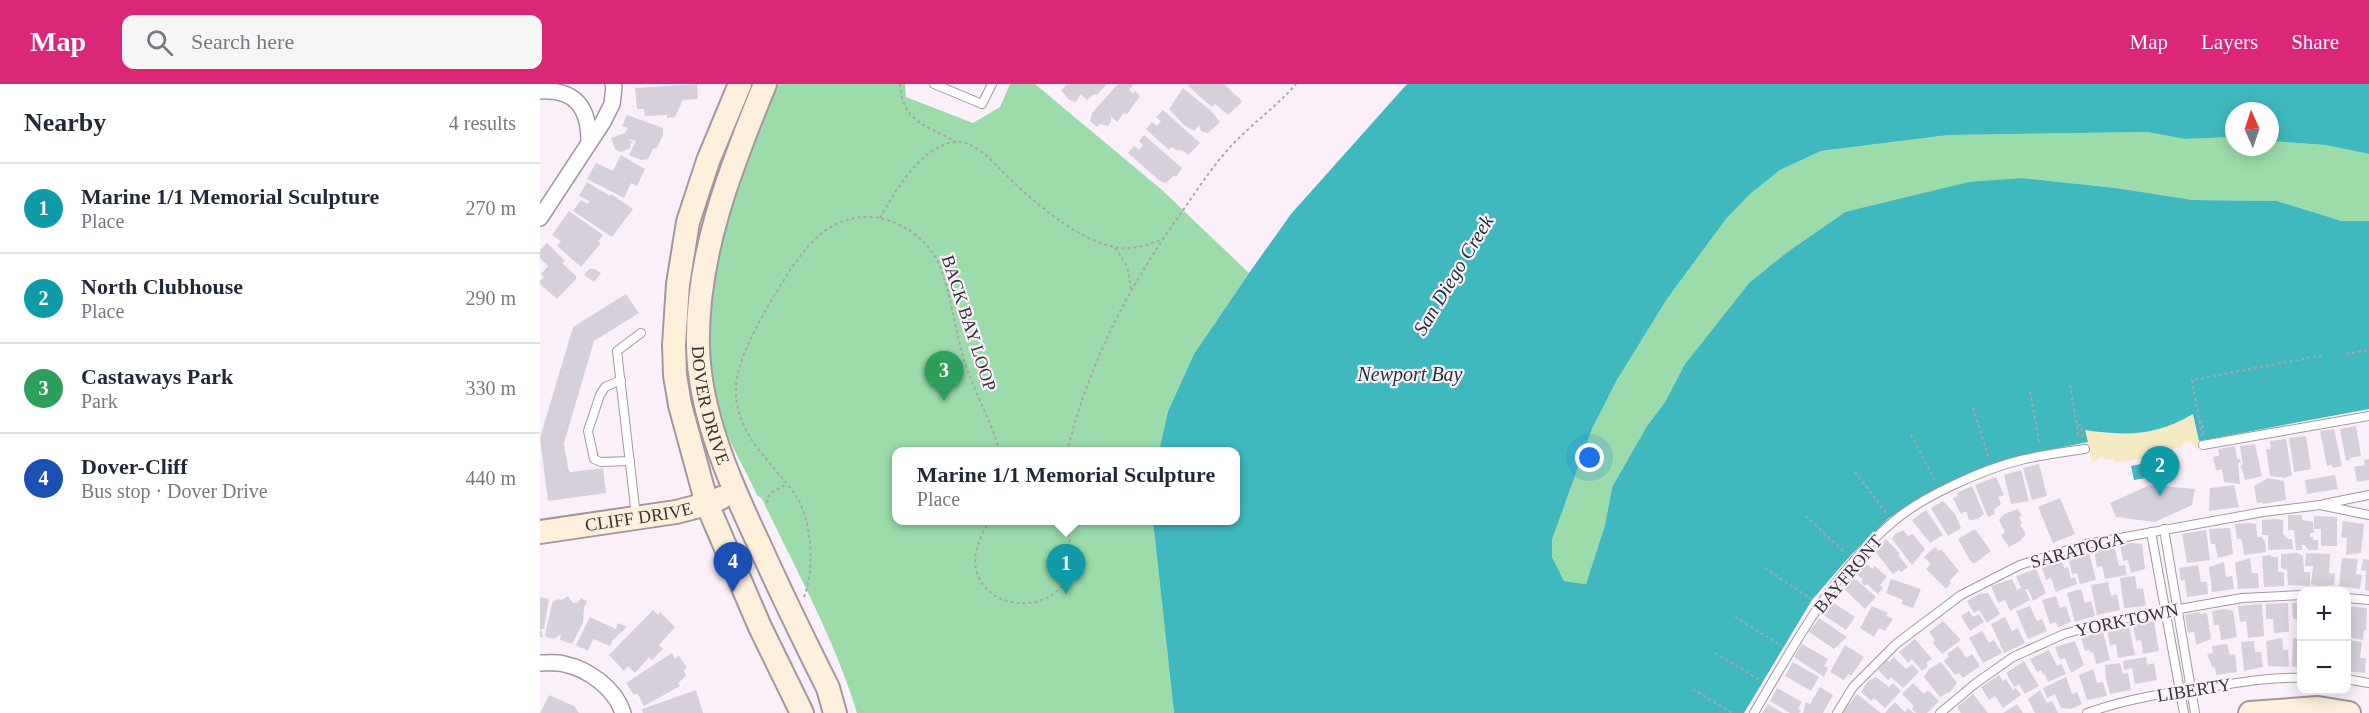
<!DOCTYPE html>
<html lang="en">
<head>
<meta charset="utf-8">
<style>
  :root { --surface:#fff; --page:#f6f6f7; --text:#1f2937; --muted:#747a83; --line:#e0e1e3; --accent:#db2777 }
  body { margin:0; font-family:"Times New Roman",serif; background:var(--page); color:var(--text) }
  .controls { position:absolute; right:18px; bottom:18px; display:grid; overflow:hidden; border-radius:12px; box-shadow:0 3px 15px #0003 }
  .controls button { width:54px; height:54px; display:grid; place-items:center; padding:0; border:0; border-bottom:2px solid var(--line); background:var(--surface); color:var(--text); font:30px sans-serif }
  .compass { position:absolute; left:1685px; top:18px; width:54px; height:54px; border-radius:50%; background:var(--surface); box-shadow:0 3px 15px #0003; rotate:357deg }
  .you { position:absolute; left:1050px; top:374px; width:21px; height:21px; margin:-15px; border:4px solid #fff; border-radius:50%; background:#1a73e8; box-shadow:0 0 0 9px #1a73e833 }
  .badge { display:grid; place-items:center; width:39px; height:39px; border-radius:50%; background:var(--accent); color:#fff; font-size:20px; font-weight:700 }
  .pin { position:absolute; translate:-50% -50px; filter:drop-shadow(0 2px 3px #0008) }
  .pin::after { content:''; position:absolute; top:32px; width:21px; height:18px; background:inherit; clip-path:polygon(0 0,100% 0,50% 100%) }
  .popup { position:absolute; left:352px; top:363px; width:348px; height:78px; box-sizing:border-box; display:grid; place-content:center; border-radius:12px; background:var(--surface); filter:drop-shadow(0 2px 4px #0005); font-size:20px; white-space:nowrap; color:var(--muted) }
  .popup b { font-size:22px; color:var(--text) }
  .popup::after { content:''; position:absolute; left:50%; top:100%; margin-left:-12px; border:12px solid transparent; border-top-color:var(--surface) }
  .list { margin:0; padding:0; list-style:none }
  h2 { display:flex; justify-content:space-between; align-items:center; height:78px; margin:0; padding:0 24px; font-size:26px }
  h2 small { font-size:20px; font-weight:400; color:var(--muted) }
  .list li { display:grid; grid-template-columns:39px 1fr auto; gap:18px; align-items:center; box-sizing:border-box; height:90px; padding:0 24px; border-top:2px solid var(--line) }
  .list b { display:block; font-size:22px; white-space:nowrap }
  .list p { margin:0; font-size:20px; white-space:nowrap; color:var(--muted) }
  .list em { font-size:20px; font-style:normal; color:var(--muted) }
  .icon { flex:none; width:33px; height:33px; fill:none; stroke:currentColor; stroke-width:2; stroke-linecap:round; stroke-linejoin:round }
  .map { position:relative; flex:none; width:1829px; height:629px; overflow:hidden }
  header { display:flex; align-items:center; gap:36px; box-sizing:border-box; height:84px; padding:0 30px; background:var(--accent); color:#fff }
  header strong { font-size:28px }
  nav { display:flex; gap:33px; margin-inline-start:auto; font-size:21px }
  .search { width:420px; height:54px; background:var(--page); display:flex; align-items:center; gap:15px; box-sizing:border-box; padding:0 21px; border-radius:12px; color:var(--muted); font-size:22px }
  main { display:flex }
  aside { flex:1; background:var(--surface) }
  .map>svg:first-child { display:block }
  .green { fill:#9bdcaa }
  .sand { fill:#f4ebc5 }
  .water { fill:#40b9be }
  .building { fill:#d6d0db }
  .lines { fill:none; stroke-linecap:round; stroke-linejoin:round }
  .lane-casing { stroke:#a197a0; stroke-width:10 }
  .street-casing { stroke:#a197a0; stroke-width:18 }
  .secondary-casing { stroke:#a197a0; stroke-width:26 }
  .path { stroke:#aca4ab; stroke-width:2; stroke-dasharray:3 3; stroke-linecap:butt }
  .lane { stroke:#fff; stroke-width:8 }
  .street { stroke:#fff; stroke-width:15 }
  .secondary { stroke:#fef0da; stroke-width:22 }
  .labels { text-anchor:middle; stroke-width:4.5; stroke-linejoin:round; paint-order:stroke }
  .street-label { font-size:18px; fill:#363235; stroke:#fbf0fa }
  .water-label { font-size:20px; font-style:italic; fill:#1d3233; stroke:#fbf0fa }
</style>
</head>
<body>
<header>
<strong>Map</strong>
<div class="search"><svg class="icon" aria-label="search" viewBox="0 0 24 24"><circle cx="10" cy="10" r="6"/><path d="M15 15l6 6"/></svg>Search here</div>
<nav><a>Map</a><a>Layers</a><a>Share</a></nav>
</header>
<main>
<aside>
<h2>Nearby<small>4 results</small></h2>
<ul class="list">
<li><span class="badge" style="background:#0f9aa8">1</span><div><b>Marine 1/1 Memorial Sculpture</b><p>Place</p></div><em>270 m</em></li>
<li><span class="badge" style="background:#0f9aa8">2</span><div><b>North Clubhouse</b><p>Place</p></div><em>290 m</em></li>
<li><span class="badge" style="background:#2e9e5b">3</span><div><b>Castaways Park</b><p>Park</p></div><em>330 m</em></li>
<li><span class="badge" style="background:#1a4fb4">4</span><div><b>Dover-Cliff</b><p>Bus stop · Dover Drive</p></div><em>440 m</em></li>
</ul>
</aside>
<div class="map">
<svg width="1829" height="629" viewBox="0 0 1829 629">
  <rect width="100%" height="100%" fill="#fbf0fa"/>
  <!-- green -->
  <g class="green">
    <path d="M 237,0 L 365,0 L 366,13 L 433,39 L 460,23 L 470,0 L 495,0 L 622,106 L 709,189 L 654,270 L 628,327 L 619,367 L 356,368 L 356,436 L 613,437 L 634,629 L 317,629 C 296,558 254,482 222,415 L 217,411 C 204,382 186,355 178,324 C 149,216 197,98 237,0 Z"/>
    <path d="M 1607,48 L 1645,55 L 1694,53 L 1694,63 L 1730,63 L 1730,57 L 1785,61 L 1829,70 L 1829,137 L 1802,137 L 1737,117 L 1653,116 L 1576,104 L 1483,94 L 1305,128 L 1246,169 L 1209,199 L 1145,280 L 1125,318 L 1107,342 L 1072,403 L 1065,441 L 1046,500 L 1024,497 L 1012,473 L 1012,456 L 1052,345 L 1077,296 L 1127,215 L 1186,135 L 1209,111 L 1240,86 L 1281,67 L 1409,51 Z"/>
  </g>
  <!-- sand -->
  <path class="sand" d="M 1653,330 L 1659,357 L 1657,365 L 1651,358 L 1646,358 L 1639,364 L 1634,364 L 1634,369 L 1575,379 L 1574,375 L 1569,376 L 1561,373 L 1552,379 L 1545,346 L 1577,351 L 1636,340 Z"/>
  <!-- water -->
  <g class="water">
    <path d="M 867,0 L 1829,0 L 1829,70 L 1785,61 L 1730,57 L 1730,27 L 1694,27 L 1694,53 L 1645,55 L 1607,48 L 1409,51 L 1281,67 L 1240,86 L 1209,111 L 1186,135 L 1127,215 L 1077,296 L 1052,345 L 1012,456 L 1012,473 L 1024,497 L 1046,500 L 1065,441 L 1072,403 L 1107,342 L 1125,318 L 1145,280 L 1209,199 L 1246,169 L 1305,128 L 1429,98 L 1483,94 L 1576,104 L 1653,116 L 1737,117 L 1802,137 L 1829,137 L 1829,325 L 1659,357 L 1653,330 C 1616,352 1587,352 1545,346 L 1548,358 L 1475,373 L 1418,394 L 1349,434 L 1310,472 L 1272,516 L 1204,629 L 634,629 L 613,437 L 696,436 L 696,368 L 619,367 L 628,327 L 654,270 L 709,189 L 751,130 Z"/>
    <path d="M 1621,376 L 1624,391 L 1594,396 L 1591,382 Z"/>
  </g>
  <!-- building -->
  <g class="building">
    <path d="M 157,0 L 158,15 L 143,16 L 135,33 L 127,34 L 127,31 L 105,32 L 104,25 L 97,25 L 95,4 Z"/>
    <path d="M 527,0 L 567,0 L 557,11 L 554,10 L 547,16 L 541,10 L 536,18 L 529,16 L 521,6 Z"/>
    <path d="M 578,0 L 591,0 L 593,1 L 589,6 L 593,9 L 595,7 L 600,12 L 587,30 L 584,29 L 577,38 L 571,32 L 571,38 L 568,42 L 560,40 L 557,43 L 550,37 L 552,29 Z"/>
    <path d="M 650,0 L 684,0 L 701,16 L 701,19 L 688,31 L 675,20 L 672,23 L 648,2 Z"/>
    <path d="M 643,4 L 671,27 L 680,38 L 668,49 L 661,47 L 659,41 L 654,47 L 644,41 L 629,25 Z"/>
    <path d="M 623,26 L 660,59 L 648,71 L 642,66 L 636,66 L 632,63 L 629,66 L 606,45 L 612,38 L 617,42 L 621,37 L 616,33 Z"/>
    <path d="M 87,31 L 123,44 L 123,51 L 117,64 L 113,65 L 108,75 L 101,76 L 89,71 L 96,57 L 87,55 L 93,58 L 90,60 L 91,64 L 81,68 L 75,65 L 71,54 L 85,49 L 88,44 L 82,42 Z"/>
    <path d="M 604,51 L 642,84 L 636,93 L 634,91 L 626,99 L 620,97 L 588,69 L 594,62 L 599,66 L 603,61 L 599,57 Z"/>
    <path d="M 81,71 L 105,85 L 97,102 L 91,99 L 84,114 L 47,95 L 56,79 L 73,87 Z"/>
    <path d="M 47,98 L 70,112 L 71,110 L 93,125 L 72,153 L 33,127 L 41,116 L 48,120 L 50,117 L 39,112 Z"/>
    <path d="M 29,127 L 63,151 L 58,158 L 61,159 L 41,183 L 17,162 L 21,157 L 12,151 Z"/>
    <path d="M 7,159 L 25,177 L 22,179 L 36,192 L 36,195 L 17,215 L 0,200 L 0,197 L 4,193 L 1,190 L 8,182 L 0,174 L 0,166 Z"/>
    <path d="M 49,185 L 55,185 L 61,189 L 54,198 L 44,191 Z"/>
    <path d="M 86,210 L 99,229 L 54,257 L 24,359 L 28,384 L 30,388 L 63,384 L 66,409 L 8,417 L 0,354 L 33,243 Z"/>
    <path d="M 1816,342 L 1821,372 L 1810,374 L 1810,376 L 1806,377 L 1800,345 Z"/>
    <path d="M 1794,345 L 1802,382 L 1793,384 L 1792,381 L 1787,382 L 1780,347 Z"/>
    <path d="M 1766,352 L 1771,385 L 1754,388 L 1749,354 Z"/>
    <path d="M 1746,355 L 1752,391 L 1745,394 L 1730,392 L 1726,365 L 1731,365 L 1730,357 Z"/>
    <path d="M 1715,360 L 1722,392 L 1705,396 L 1701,381 L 1703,381 L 1700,362 Z"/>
    <path d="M 1695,362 L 1697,375 L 1700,375 L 1701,378 L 1698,379 L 1700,400 L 1684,398 L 1682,385 L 1676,386 L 1673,373 L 1679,372 L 1678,365 Z"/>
    <path d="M 1829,375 L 1829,396 L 1817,398 L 1814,383 L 1825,381 L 1824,376 Z"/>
    <path d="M 1499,380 L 1507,412 L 1492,416 L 1483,384 Z"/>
    <path d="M 1481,386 L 1489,417 L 1471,420 L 1464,391 Z"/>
    <path d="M 1795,391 L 1798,405 L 1767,410 L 1765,396 Z"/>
    <path d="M 1456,393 L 1464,411 L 1458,413 L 1461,420 L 1454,426 L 1455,430 L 1448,433 L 1435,401 Z"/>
    <path d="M 1728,394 L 1744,397 L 1746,416 L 1723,420 L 1723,418 L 1717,419 L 1714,402 Z"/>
    <path d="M 1610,401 L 1655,405 L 1652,421 L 1615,438 L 1576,433 L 1570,419 Z"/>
    <path d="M 1694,401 L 1699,423 L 1669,427 L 1670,404 Z"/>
    <path d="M 1432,402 L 1444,430 L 1438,435 L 1429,436 L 1426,427 L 1421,430 L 1413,414 L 1418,412 L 1417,409 Z"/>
    <path d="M 1520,414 L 1535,450 L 1513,459 L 1498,423 Z"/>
    <path d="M 1403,417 L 1415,430 L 1421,444 L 1408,452 L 1391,424 Z"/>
    <path d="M 1478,425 L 1482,432 L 1479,433 L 1482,439 L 1480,440 L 1486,450 L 1480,457 L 1469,463 L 1461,451 L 1465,448 L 1459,436 L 1464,430 Z"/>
    <path d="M 1386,426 L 1403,451 L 1390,459 L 1372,436 Z"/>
    <path d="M 1748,431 L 1762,431 L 1762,436 L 1773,438 L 1774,449 L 1770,449 L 1770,453 L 1773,453 L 1773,456 L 1778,456 L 1778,466 L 1768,466 L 1765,461 L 1762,461 L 1762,466 L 1756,466 L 1754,446 L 1748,446 Z"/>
    <path d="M 1774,432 L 1797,433 L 1797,462 L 1781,462 L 1781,445 L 1774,445 Z"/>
    <path d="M 1735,435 L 1743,436 L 1743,450 L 1748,455 L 1752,455 L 1753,465 L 1728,466 L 1728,451 L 1722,451 L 1722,436 Z"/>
    <path d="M 1803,437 L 1824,440 L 1821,469 L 1806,471 L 1807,454 L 1801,453 Z"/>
    <path d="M 1709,439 L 1716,440 L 1717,453 L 1721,453 L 1725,457 L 1726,468 L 1704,471 L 1702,457 L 1701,455 L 1697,455 L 1695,440 Z"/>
    <path d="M 1690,444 L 1693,470 L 1678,474 L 1675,460 L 1671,460 L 1669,445 Z"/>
    <path d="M 1435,445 L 1451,467 L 1434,480 L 1429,475 L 1418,455 Z"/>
    <path d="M 1363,446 L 1368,452 L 1373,450 L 1385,465 L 1372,481 L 1352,455 L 1355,450 Z"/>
    <path d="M 1666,446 L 1670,476 L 1647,479 L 1642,450 Z"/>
    <path d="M 1346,455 L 1360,470 L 1358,471 L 1368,483 L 1361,488 L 1359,486 L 1353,490 L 1333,465 Z"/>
    <path d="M 1593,459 L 1602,460 L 1605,485 L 1591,489 L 1588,476 L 1583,477 L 1580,460 Z"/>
    <path d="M 1566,462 L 1575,465 L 1579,482 L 1585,481 L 1587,491 L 1565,495 L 1562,482 L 1557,483 L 1554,467 Z"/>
    <path d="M 1395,463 L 1399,467 L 1401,465 L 1419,487 L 1409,497 L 1411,499 L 1406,505 L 1386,485 L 1391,480 L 1384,473 Z"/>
    <path d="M 1549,468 L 1556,496 L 1540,500 L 1537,489 L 1532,490 L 1528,473 Z"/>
    <path d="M 1757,469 L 1763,472 L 1764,488 L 1770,488 L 1770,502 L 1748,501 L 1747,486 L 1741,484 L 1741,470 Z"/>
    <path d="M 1766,469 L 1790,470 L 1789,489 L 1795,490 L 1794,501 L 1778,502 L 1771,500 L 1773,482 L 1765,482 Z"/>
    <path d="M 1731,471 L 1731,473 L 1738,473 L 1738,488 L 1744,488 L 1744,502 L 1724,503 L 1722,472 Z"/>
    <path d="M 1521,474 L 1524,484 L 1528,483 L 1531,495 L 1535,493 L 1537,500 L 1516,508 L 1511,494 L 1506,496 L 1501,481 Z"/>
    <path d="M 1710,474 L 1712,489 L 1718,489 L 1719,504 L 1698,505 L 1695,479 Z"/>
    <path d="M 1802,474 L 1818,475 L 1816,490 L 1822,491 L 1820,505 L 1799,502 Z"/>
    <path d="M 1823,475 L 1829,476 L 1829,507 L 1825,506 L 1826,487 L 1821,486 Z"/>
    <path d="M 1324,477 L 1332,485 L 1335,482 L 1347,493 L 1340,501 L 1343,504 L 1338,510 L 1327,500 L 1325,502 L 1321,498 L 1323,496 L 1314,487 Z"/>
    <path d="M 1684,478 L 1686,493 L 1692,492 L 1694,505 L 1672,508 L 1669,483 Z"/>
    <path d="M 1658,481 L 1661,498 L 1667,498 L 1668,510 L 1647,513 L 1645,496 L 1641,497 L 1639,484 Z"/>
    <path d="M 1496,485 L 1506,509 L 1493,517 L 1488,505 L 1482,507 L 1486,507 L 1490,516 L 1470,527 L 1465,516 L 1458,519 L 1451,502 L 1472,495 L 1477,506 L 1481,504 L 1476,492 Z"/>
    <path d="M 1311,491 L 1336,513 L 1325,525 L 1301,502 Z"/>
    <path d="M 1595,492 L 1597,505 L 1603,504 L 1606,522 L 1584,524 L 1580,494 Z"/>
    <path d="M 1351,495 L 1381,505 L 1373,524 L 1361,520 L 1363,516 L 1346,509 Z"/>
    <path d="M 1568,498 L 1571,512 L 1577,510 L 1580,526 L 1557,531 L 1551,501 Z"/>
    <path d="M 1541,505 L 1545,519 L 1551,517 L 1555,532 L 1535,538 L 1527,509 Z"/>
    <path d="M 1448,509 L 1460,530 L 1447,539 L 1439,526 L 1434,529 L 1427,517 L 1439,510 Z"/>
    <path d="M 28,512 L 33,519 L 37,519 L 41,514 L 47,517 L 44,524 L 43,539 L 32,560 L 20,556 L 21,550 L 14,555 L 6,553 L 5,551 L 12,519 L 17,515 L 22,516 Z"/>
    <path d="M 1516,512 L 1520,524 L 1526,522 L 1531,538 L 1518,543 L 1516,538 L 1510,540 L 1502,516 Z"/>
    <path d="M 0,513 L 9,515 L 4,545 L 1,545 L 3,553 L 0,553 Z"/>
    <path d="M 1291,517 L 1315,533 L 1306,546 L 1282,530 Z"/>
    <path d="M 1748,519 L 1749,548 L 1734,549 L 1733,535 L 1726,535 L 1726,520 Z"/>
    <path d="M 1752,519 L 1762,519 L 1762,550 L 1758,550 L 1757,535 L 1753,535 Z"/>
    <path d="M 1722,520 L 1724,552 L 1708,554 L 1706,537 L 1700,538 L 1698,522 Z"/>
    <path d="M 1332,522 L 1348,529 L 1346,532 L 1353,535 L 1345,547 L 1339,544 L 1334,553 L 1320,544 Z"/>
    <path d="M 1490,522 L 1497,537 L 1502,535 L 1507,547 L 1488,555 L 1476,527 Z"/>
    <path d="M 1806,522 L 1827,524 L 1826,547 L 1824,546 L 1823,556 L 1808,553 L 1810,538 L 1806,537 Z"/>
    <path d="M 1685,525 L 1693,527 L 1697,553 L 1681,556 L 1679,541 L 1674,541 L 1672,527 Z"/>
    <path d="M 113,526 L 118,531 L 120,528 L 135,543 L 119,561 L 123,565 L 112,576 L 109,573 L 95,589 L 88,582 L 84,587 L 69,571 Z"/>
    <path d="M 1429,527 L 1433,533 L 1439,530 L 1444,538 L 1430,547 L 1421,532 Z"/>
    <path d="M 1659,528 L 1660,530 L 1667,529 L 1671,555 L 1656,561 L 1654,548 L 1648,549 L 1645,531 Z"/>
    <path d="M 50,533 L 76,545 L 78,539 L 87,543 L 72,557 L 70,562 L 53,555 L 48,567 L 36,561 Z"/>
    <path d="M 1465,533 L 1472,547 L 1478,544 L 1485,559 L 1464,569 L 1451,540 Z"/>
    <path d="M 1279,534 L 1307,553 L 1294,565 L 1269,548 Z"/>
    <path d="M 1403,537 L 1421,556 L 1402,570 L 1393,559 L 1395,556 L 1389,548 Z"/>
    <path d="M 1614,537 L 1619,567 L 1603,570 L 1601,556 L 1596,557 L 1593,541 Z"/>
    <path d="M 1589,542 L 1595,571 L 1578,574 L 1576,560 L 1570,561 L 1567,546 Z"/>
    <path d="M 1442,547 L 1449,559 L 1454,556 L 1462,569 L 1443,579 L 1429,554 Z"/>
    <path d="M 1563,547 L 1570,576 L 1556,580 L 1553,568 L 1550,569 L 1550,566 L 1545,567 L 1541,554 Z"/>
    <path d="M 1742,554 L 1743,566 L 1748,566 L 1749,583 L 1728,582 L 1726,557 Z"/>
    <path d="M 1753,554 L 1762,554 L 1762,583 L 1752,583 Z"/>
    <path d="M 1375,555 L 1392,575 L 1386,579 L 1388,582 L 1382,587 L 1372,575 L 1368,579 L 1359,568 Z"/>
    <path d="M 1806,556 L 1822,558 L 1820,574 L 1826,574 L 1825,589 L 1806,587 Z"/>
    <path d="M 1535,557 L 1544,581 L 1531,589 L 1525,574 L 1520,576 L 1515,563 Z"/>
    <path d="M 1714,557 L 1715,568 L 1721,568 L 1723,583 L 1704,587 L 1701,558 Z"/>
    <path d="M 1262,560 L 1288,575 L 1284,582 L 1288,584 L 1284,593 L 1254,573 Z"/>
    <path d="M 1687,560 L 1690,571 L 1695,570 L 1697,588 L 1676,591 L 1675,583 L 1673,584 L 1667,570 L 1673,569 L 1672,562 Z"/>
    <path d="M 1305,561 L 1324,573 L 1311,592 L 1308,590 L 1304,596 L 1290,588 Z"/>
    <path d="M 1418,562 L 1426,574 L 1432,570 L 1440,582 L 1423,594 L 1419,589 L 1415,591 L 1404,577 L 1409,572 L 1407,570 Z"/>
    <path d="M 1509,566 L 1517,582 L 1521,580 L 1526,590 L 1508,598 L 1505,590 L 1503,591 L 1501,586 L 1497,588 L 1490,575 Z"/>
    <path d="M 132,569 L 135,575 L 139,572 L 147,584 L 144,586 L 146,592 L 138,599 L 140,602 L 104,622 L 98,610 L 93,610 L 86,599 Z"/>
    <path d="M 1354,573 L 1366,585 L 1372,580 L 1379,588 L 1363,604 L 1351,593 L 1348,596 L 1338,586 L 1347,576 L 1349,578 Z"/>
    <path d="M 1606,573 L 1607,581 L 1614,579 L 1617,596 L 1595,600 L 1592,584 L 1584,586 L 1583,577 Z"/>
    <path d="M 1484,577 L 1499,602 L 1485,610 L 1479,600 L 1474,603 L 1466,589 Z"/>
    <path d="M 1253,578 L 1279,593 L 1271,607 L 1245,592 Z"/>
    <path d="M 1401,578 L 1417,599 L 1410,608 L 1400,613 L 1384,593 L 1389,585 Z"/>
    <path d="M 1580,579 L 1583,590 L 1588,589 L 1591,606 L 1570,610 L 1566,595 L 1565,581 Z"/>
    <path d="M 1553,585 L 1557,599 L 1563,598 L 1567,612 L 1547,616 L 1539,591 Z"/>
    <path d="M 1459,591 L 1463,597 L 1466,595 L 1473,606 L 1476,604 L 1481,611 L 1463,624 L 1455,612 L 1449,616 L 1441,603 Z"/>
    <path d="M 1336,593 L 1349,603 L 1353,599 L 1361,607 L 1345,624 L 1334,614 L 1331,617 L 1321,608 L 1328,597 Z"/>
    <path d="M 1526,593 L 1532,610 L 1537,608 L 1542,620 L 1531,625 L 1521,624 L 1515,610 L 1507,614 L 1503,604 Z"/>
    <path d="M 1373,599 L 1384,610 L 1388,606 L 1399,617 L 1387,629 L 1376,629 L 1372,625 L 1374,622 L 1362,610 Z"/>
    <path d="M 1280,603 L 1293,611 L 1283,629 L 1263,629 L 1266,618 L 1270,620 Z"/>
    <path d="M 1237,604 L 1262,618 L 1258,625 L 1261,627 L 1259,629 L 1250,629 L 1230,617 Z"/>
    <path d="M 156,606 L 163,629 L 103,629 L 102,625 Z"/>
    <path d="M 1500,606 L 1507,619 L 1512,617 L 1518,629 L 1495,629 L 1488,615 Z"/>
    <path d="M 1317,610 L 1341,629 L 1302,629 Z"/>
    <path d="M 1433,610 L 1448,629 L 1421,629 L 1417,623 Z"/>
    <path d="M 9,611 L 34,622 L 39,629 L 0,629 Z"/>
    <path d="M 1355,618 L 1365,628 L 1368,624 L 1374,629 L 1345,629 Z"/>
    <path d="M 1228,620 L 1243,629 L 1222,629 Z"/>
    <path d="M 1477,620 L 1483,629 L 1463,629 Z"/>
  </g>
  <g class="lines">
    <defs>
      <g id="lane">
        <path d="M 394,0 L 442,20 L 452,0"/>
        <path d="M 81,296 L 65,303 L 60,311 L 48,347 L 54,375 L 61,378 L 90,377"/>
        <path d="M 1663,361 L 1829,332"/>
        <path d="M 1784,420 L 1829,411"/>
        <path d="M 96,432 L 77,267 L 101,249"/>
        <path d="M 1624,445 L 1655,629"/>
        <path d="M 1611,448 L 1644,629"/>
        <path d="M 1806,514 L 1829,516"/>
        <path d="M 1806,595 L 1829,599"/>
        <path d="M 1214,629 C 1254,561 1292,489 1354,437 C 1383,412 1444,385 1481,376 C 1502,371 1524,368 1545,365"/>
        <path d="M 1297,629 L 1313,603 L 1356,560 L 1421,511 L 1480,481 L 1547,460 L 1723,428 L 1780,421 L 1829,431"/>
        <path d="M 1400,629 L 1436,599 L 1473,573 L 1524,550 L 1571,537 L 1702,514 L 1762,511"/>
        <path d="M 1547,629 C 1591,613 1638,607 1683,601 C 1709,597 1735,593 1762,594"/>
      </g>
      <g id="street">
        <path d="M 0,7 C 36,5 49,24 49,58"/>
        <path d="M 0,134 L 63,38 L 72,20 L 74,3 L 73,0"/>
        <path d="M 0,579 C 8,579 16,578 24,580 C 48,585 75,604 83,629"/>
      </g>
      <g id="secondary">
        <path d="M 200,0 L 168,77 L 148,138 L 138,200 L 134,261 L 135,291 L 140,321 L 167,420 L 220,543 L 262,629"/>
        <path id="s1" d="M 225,0 C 191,83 156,171 158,262 C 159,329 191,401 219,460 C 241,509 264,556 288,604 L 295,629"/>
        <path id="s2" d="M 0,448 L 136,428 L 167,420 L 181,414"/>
        <path d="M 1710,629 L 1778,624 L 1809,629"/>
      </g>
    </defs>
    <!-- lane casing -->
    <use href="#lane" class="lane-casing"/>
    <!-- street casing -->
    <use href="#street" class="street-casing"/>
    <!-- secondary casing -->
    <use href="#secondary" class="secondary-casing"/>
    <!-- path -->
    <g class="path">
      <path d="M 360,0 C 362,38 386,41 416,58"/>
      <path d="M 340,134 C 355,107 381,62 415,58 C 433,56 450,75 461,86 C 489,114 535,155 574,163 C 590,167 608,161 623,155"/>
      <path d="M 575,164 L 587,182 L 591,205"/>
      <path d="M 1806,270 L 1829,266"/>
      <path d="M 1530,301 L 1539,355"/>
      <path d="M 1490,308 L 1500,361"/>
      <path d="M 1433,324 L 1449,375"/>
      <path d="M 1659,337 L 1662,338 L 1664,350"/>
      <path d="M 1538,341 L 1541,341 L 1543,356"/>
      <path d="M 1371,351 L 1396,399"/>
      <path d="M 1662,352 L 1652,296 L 1784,271"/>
      <path d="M 527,368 C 549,278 588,204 641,129 C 657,106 674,80 693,60 C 713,39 737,22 756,0"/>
      <path d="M 1315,388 L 1347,430"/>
      <path d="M 227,419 L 229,410 L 245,401"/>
      <path d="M 1266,432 L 1305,469"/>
      <path d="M 449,436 C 442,451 432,468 436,485 C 446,528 512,531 528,491 C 535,474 528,454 526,436"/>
      <path d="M 1225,484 L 1271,515"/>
      <path d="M 264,513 C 275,486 272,436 256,412 C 232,377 194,351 196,303 C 197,269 233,213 251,185 C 271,156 292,132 330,133 C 354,134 381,150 394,171 C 409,194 415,250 425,279 C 435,309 451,337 460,368"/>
      <path d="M 1195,533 L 1242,562"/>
      <path d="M 1175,569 L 1222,597"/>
      <path d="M 1153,605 L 1192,629"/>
    </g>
    <!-- lane -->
    <use href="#lane" class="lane"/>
    <!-- street -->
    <use href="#street" class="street"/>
    <!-- secondary -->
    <use href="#secondary" class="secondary"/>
  </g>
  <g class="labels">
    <!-- street labels -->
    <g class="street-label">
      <text transform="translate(429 239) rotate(72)" y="6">BACK BAY LOOP</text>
      <text dy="6" stroke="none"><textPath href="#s1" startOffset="333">DOVER DRIVE</textPath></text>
      <text dy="6" stroke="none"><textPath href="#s2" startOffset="100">CLIFF DRIVE</textPath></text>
      <text transform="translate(1537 466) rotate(-15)" y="6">SARATOGA</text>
      <text transform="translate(1308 490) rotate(-50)" y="6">BAYFRONT</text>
      <text transform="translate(1587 536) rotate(-12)" y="6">YORKTOWN</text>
      <text transform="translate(1654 606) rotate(-9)" y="6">LIBERTY</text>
    </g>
    <!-- water labels -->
    <g class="water-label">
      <text transform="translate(913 191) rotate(-59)" y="7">San Diego Creek</text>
      <text x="870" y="297">Newport Bay</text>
    </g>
  </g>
</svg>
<div class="controls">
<button>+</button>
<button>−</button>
</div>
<svg class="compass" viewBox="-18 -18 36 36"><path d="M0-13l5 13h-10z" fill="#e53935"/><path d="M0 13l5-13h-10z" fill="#747a83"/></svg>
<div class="you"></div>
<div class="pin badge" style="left:526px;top:510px;background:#0f9aa8">1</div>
<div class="popup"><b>Marine 1/1 Memorial Sculpture</b>Place</div>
<div class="pin badge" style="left:1620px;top:412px;background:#0f9aa8">2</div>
<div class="pin badge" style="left:404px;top:317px;background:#2e9e5b">3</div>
<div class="pin badge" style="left:193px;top:508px;background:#1a4fb4">4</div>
</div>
</main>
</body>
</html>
